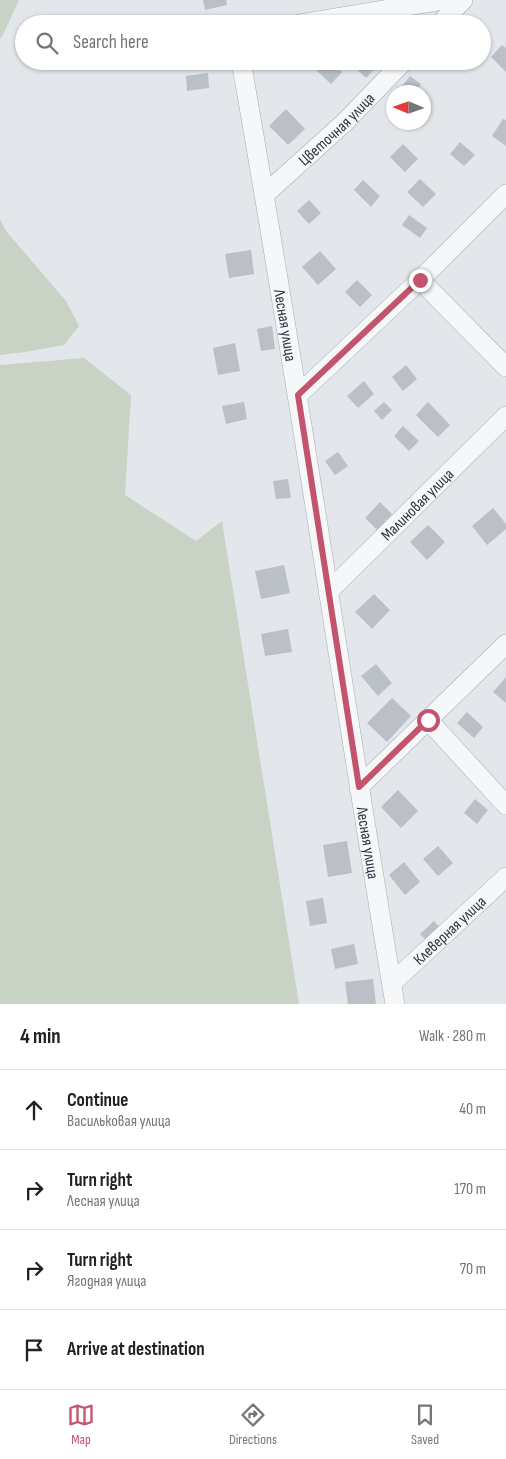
<!DOCTYPE html>
<html lang="en">
<head>
<meta charset="utf-8">
<style>
  :root { --surface:#fff; --page:#f2f2f2; --text:#222; --muted:#767676; --line:#e0e0e0; --accent:#c4536d }
  body { margin:0; font-family:"Sofia Sans Condensed",sans-serif; background:var(--page); color:var(--text) }
  .compass { position:absolute; left:386px; top:85px; width:45px; height:45px; border-radius:50%; background:var(--surface); box-shadow:0 1px 4px #0004; rotate:272deg }
  .stop { position:absolute; width:15px; height:15px; margin:-11px; border:4px solid #c4536d; border-radius:50%; background:#fff }
  .stop.end { background:#c4536d; border-color:#fff; box-shadow:0 1px 5px #0008 }
  .list { margin:0; padding:0; list-style:none }
  h2 { display:flex; justify-content:space-between; align-items:center; height:65px; margin:0; padding:0 20px; font-size:21px }
  h2 small { font-size:16px; font-weight:400; color:var(--muted) }
  .list li { display:grid; grid-template-columns:32px 1fr auto; gap:15px; align-items:center; box-sizing:border-box; height:80px; padding:0 20px; border-top:1px solid var(--line) }
  .list b { display:block; font-size:19px; white-space:nowrap }
  .list p { margin:0; font-size:16px; white-space:nowrap; color:var(--muted) }
  .list em { font-size:16px; font-style:normal; color:var(--muted) }
  .icon { flex:none; width:28px; height:28px; fill:none; stroke:currentColor; stroke-width:2; stroke-linecap:round; stroke-linejoin:round }
  .map { position:relative; flex:none; width:506px; height:1004px; overflow:hidden }
  .search { position:absolute; background:var(--surface); box-shadow:0 1px 4px #0004; left:15px; right:15px; top:15px; height:55px; display:flex; align-items:center; gap:12px; box-sizing:border-box; padding:0 18px; border-radius:28px; color:var(--muted); font-size:19px }
  .sheet { height:385px; background:var(--surface) }
  nav { display:flex; justify-content:space-around; align-items:center; box-sizing:border-box; height:70px; border-top:1px solid var(--line); background:var(--surface); font-size:14px; color:var(--muted) }
  nav a { display:grid; justify-items:center; gap:2px }
  nav .on { color:var(--accent) }
  .map>svg:first-child { display:block }
  .green { fill:#c9d3c5 }
  .building { fill:#bac0c6 }
  .lines { fill:none; stroke-linecap:round; stroke-linejoin:round }
  .minor-casing { stroke:#a8adb4; stroke-width:20 }
  .minor { stroke:#f5f7f8; stroke-width:19 }
  .route { stroke:#c4536d; stroke-width:6 }
  .labels { text-anchor:middle; stroke-width:4.5; stroke-linejoin:round; paint-order:stroke }
  .street-label { font-size:16px; fill:#2c3541; stroke:#f2f5f7 }
</style>
</head>
<body>
<div class="map">
<svg width="506" height="1004" viewBox="0 0 506 1004">
  <rect width="100%" height="100%" fill="#e3e6ea"/>
  <!-- green -->
  <g class="green">
    <path d="M 0,0 L 19,0 L 2,37 L 0,38 Z"/>
    <path d="M 0,219 L 6,231 L 66,301 L 79,326 L 64,345 L 25,352 L 0,355 Z"/>
    <path d="M 84,358 L 131,395 L 125,495 L 196,541 L 222,521 L 299,1004 L 0,1004 L 0,365 Z"/>
  </g>
  <!-- building -->
  <g class="building">
    <path d="M 203,0 L 226,0 L 227,5 L 205,10 Z"/>
    <path d="M 502,45 L 506,48 L 506,72 L 491,57 Z"/>
    <path d="M 259,61 L 282,61 L 283,67 L 260,70 Z"/>
    <path d="M 324,61 L 329,61 L 342,72 L 331,84 L 316,70 Z"/>
    <path d="M 348,61 L 382,61 L 366,78 Z"/>
    <path d="M 448,61 L 459,61 L 454,67 Z"/>
    <path d="M 208,73 L 209,88 L 187,91 L 186,76 Z"/>
    <path d="M 410,76 L 421,84 L 415,92 L 402,92 L 399,90 Z"/>
    <path d="M 286,109 L 305,129 L 288,145 L 269,126 Z"/>
    <path d="M 503,119 L 506,120 L 506,146 L 492,136 Z"/>
    <path d="M 460,142 L 475,155 L 464,166 L 450,154 Z"/>
    <path d="M 403,144 L 418,159 L 405,172 L 390,157 Z"/>
    <path d="M 420,179 L 436,194 L 423,207 L 407,192 Z"/>
    <path d="M 363,180 L 380,196 L 371,207 L 354,190 Z"/>
    <path d="M 309,200 L 321,213 L 309,224 L 297,211 Z"/>
    <path d="M 409,215 L 427,228 L 420,238 L 402,225 Z"/>
    <path d="M 251,250 L 254,274 L 229,278 L 225,254 Z"/>
    <path d="M 320,251 L 336,269 L 318,285 L 302,267 Z"/>
    <path d="M 357,280 L 372,295 L 360,307 L 345,292 Z"/>
    <path d="M 272,326 L 275,349 L 261,351 L 257,329 Z"/>
    <path d="M 235,343 L 240,371 L 218,375 L 213,348 Z"/>
    <path d="M 406,365 L 417,379 L 403,391 L 392,377 Z"/>
    <path d="M 364,381 L 374,394 L 358,408 L 347,396 Z"/>
    <path d="M 244,402 L 247,419 L 226,424 L 222,406 Z"/>
    <path d="M 384,402 L 392,410 L 382,420 L 374,411 Z"/>
    <path d="M 428,402 L 450,425 L 438,437 L 416,415 Z"/>
    <path d="M 403,426 L 419,441 L 409,451 L 394,436 Z"/>
    <path d="M 338,452 L 348,466 L 335,475 L 325,461 Z"/>
    <path d="M 288,479 L 291,498 L 276,499 L 273,481 Z"/>
    <path d="M 380,502 L 392,514 L 377,530 L 365,518 Z"/>
    <path d="M 493,508 L 506,524 L 506,529 L 487,545 L 472,526 Z"/>
    <path d="M 428,525 L 445,542 L 427,560 L 410,542 Z"/>
    <path d="M 284,565 L 290,593 L 261,599 L 255,571 Z"/>
    <path d="M 374,594 L 390,610 L 372,629 L 355,612 Z"/>
    <path d="M 288,629 L 292,652 L 265,656 L 261,634 Z"/>
    <path d="M 376,664 L 392,683 L 378,696 L 361,676 Z"/>
    <path d="M 506,677 L 506,703 L 493,692 Z"/>
    <path d="M 392,698 L 411,716 L 387,742 L 367,723 Z"/>
    <path d="M 467,712 L 483,727 L 474,738 L 457,723 Z"/>
    <path d="M 398,790 L 418,811 L 401,828 L 381,807 Z"/>
    <path d="M 475,799 L 488,810 L 477,824 L 464,813 Z"/>
    <path d="M 347,841 L 352,873 L 328,877 L 323,845 Z"/>
    <path d="M 438,846 L 453,863 L 438,876 L 423,859 Z"/>
    <path d="M 404,862 L 420,882 L 405,895 L 389,875 Z"/>
    <path d="M 323,898 L 327,923 L 310,926 L 306,901 Z"/>
    <path d="M 434,921 L 442,930 L 428,942 L 420,934 Z"/>
    <path d="M 354,944 L 358,964 L 335,969 L 331,949 Z"/>
    <path d="M 373,979 L 376,1004 L 348,1004 L 345,982 Z"/>
  </g>
  <g class="lines">
    <defs>
      <g id="minor">
        <path d="M 299,24 L 444,0"/>
        <path d="M 440,24 L 463,0"/>
        <path id="s1" d="M 241,61 C 297,375 342,690 395,1004"/>
        <path id="s2" d="M 264,195 L 344,123 L 404,61"/>
        <path d="M 420,280 L 506,367"/>
        <path d="M 298,395 L 420,280 L 506,194"/>
        <path id="s3" d="M 328,592 L 506,416"/>
        <path d="M 428,720 L 506,805"/>
        <path d="M 359,787 L 506,644"/>
        <path id="s4" d="M 392,983 L 506,877"/>
      </g>
    </defs>
    <!-- minor casing -->
    <use href="#minor" class="minor-casing"/>
    <!-- minor -->
    <use href="#minor" class="minor"/>
  </g>
  <g class="lines">
    <!-- route -->
    <path class="route" d="M 420,280 L 298,395 L 359,787 L 428,720"/>
  </g>
  <g class="labels">
    <!-- street labels -->
    <g class="street-label">
      <text dy="6" stroke="none"><textPath href="#s2" startOffset="98">Цветочная улица</textPath></text>
      <text dy="6" stroke="none"><textPath href="#s1" startOffset="268">Лесная улица</textPath></text>
      <text dy="6" stroke="none"><textPath href="#s3" startOffset="125">Малиновая улица</textPath></text>
      <text dy="6" stroke="none"><textPath href="#s1" startOffset="792">Лесная улица</textPath></text>
      <text dy="6" stroke="none"><textPath href="#s4" startOffset="78">Клеверная улица</textPath></text>
    </g>
  </g>
</svg>
<svg class="compass" viewBox="-18 -18 36 36"><path d="M0-13l5 13h-10z" fill="#e53935"/><path d="M0 13l5-13h-10z" fill="#767676"/></svg>
<div class="stop" style="left:428px;top:720px"></div>
<div class="stop end" style="left:420px;top:280px"></div>
<div class="search"><svg class="icon" aria-label="search" viewBox="0 0 24 24"><circle cx="10" cy="10" r="6"/><path d="M15 15l6 6"/></svg>Search here</div>
</div>
<section class="sheet">
<h2>4 min<small>Walk · 280 m</small></h2>
<ul class="list">
<li><svg class="icon" aria-label="ahead" viewBox="0 0 24 24"><path d="M12 20V5M6 11l6-6 6 6"/></svg><div><b>Continue</b><p>Васильковая улица</p></div><em>40 m</em></li>
<li><svg class="icon" aria-label="right" viewBox="0 0 24 24"><path d="M7 20v-9h11M14 6l5 5-5 5"/></svg><div><b>Turn right</b><p>Лесная улица</p></div><em>170 m</em></li>
<li><svg class="icon" aria-label="right" viewBox="0 0 24 24"><path d="M7 20v-9h11M14 6l5 5-5 5"/></svg><div><b>Turn right</b><p>Ягодная улица</p></div><em>70 m</em></li>
<li><svg class="icon" aria-label="arrive" viewBox="0 0 24 24"><path d="M6 21V4h12l-3 4 3 4H6"/></svg><div><b>Arrive at destination</b></div></li>
</ul>
</section>
<nav>
<a class="on"><svg class="icon" aria-label="map" viewBox="0 0 24 24"><path d="M3 6l6-2 6 2 6-2v14l-6 2-6-2-6 2zM9 4v14M15 6v14"/></svg>Map</a>
<a><svg class="icon" aria-label="directions" viewBox="0 0 24 24"><path d="M12 3l9 9-9 9-9-9zM9 14v-3h6M13 9l2 2-2 2"/></svg>Directions</a>
<a><svg class="icon" aria-label="saved" viewBox="0 0 24 24"><path d="M7 4h10v16l-5-4-5 4z"/></svg>Saved</a>
</nav>
</body>
</html>
